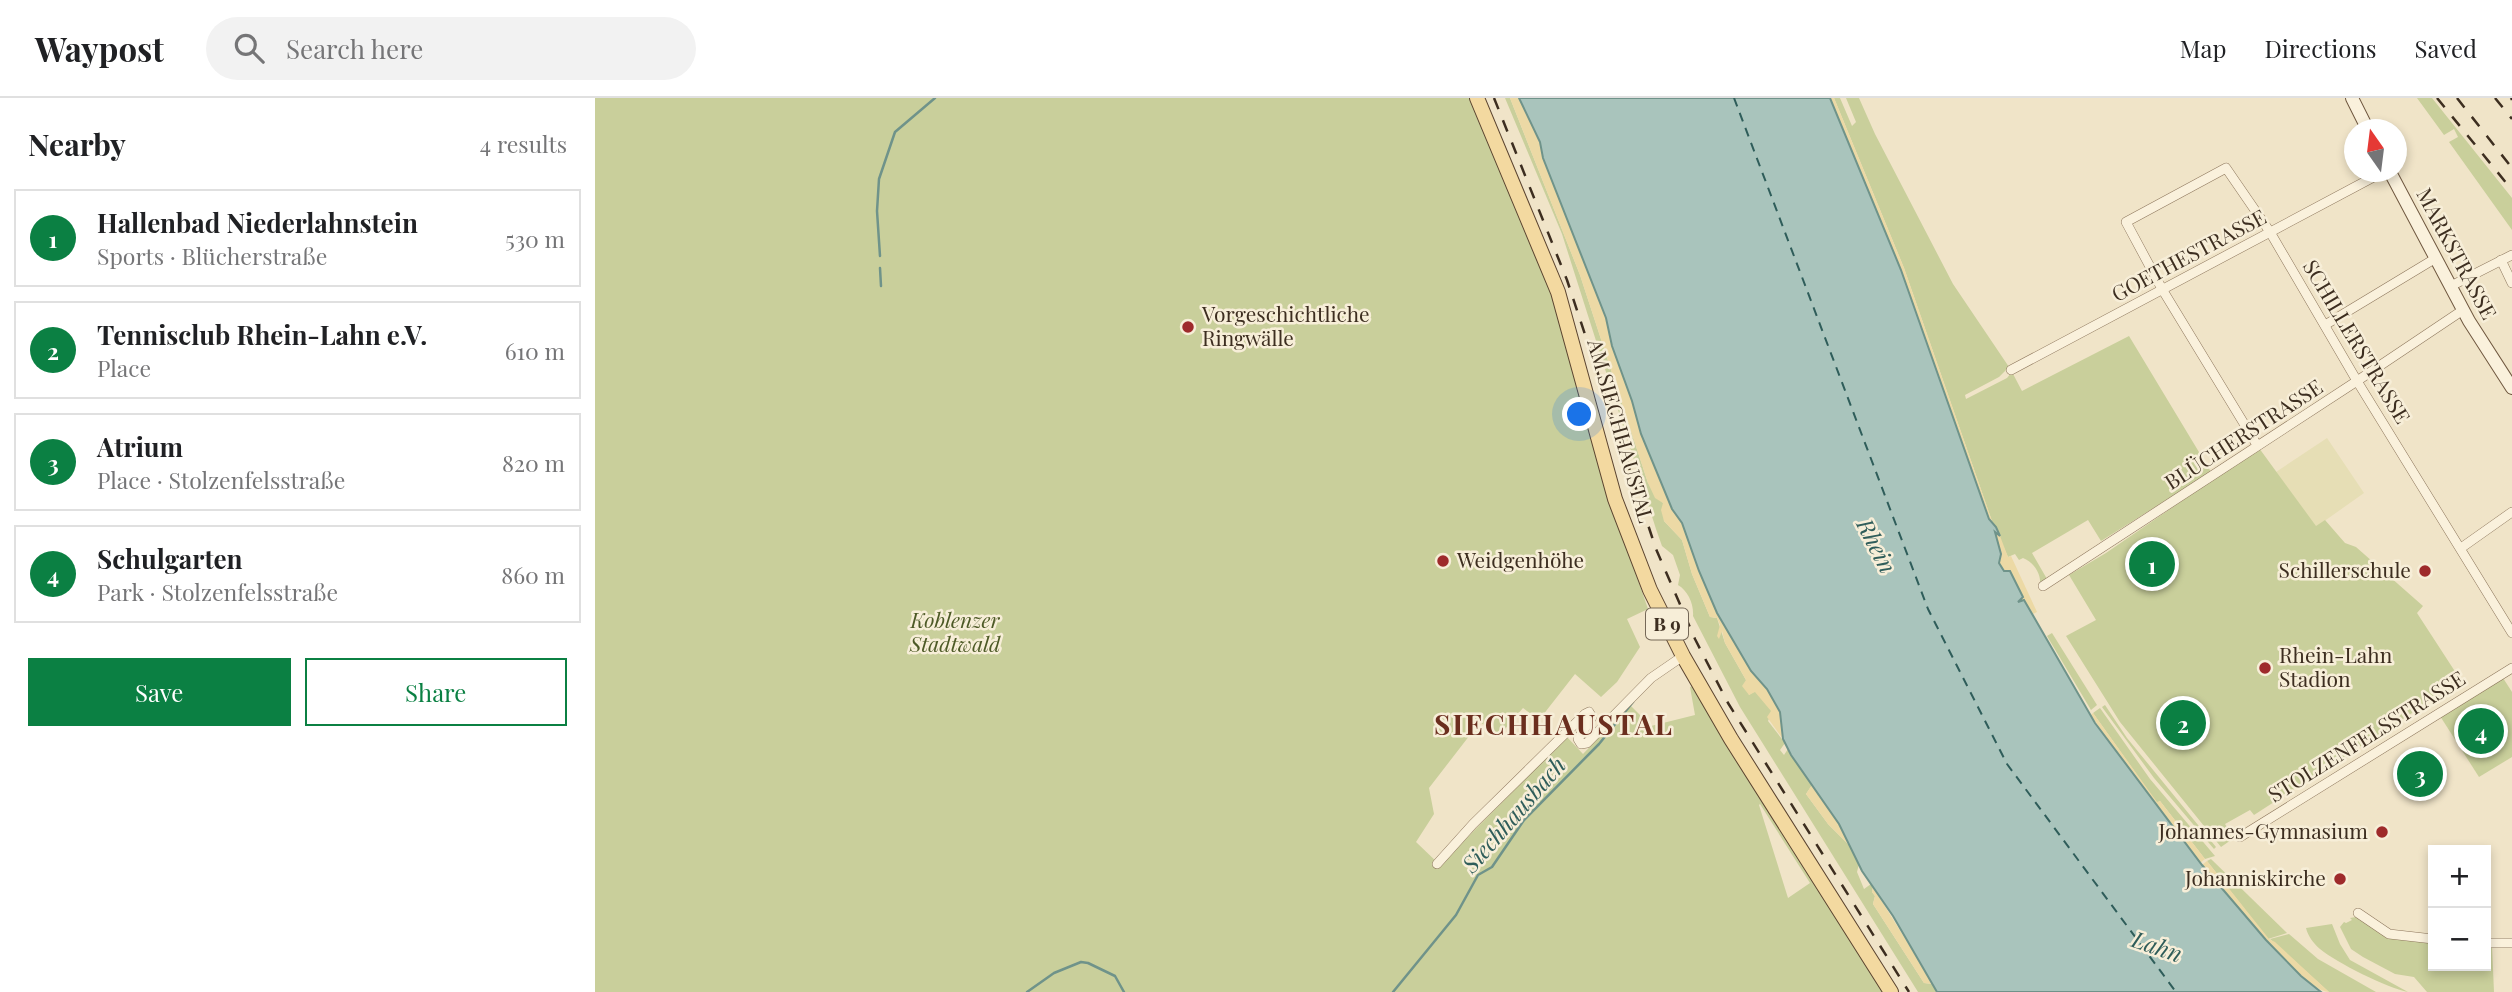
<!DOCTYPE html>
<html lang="en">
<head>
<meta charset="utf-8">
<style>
  :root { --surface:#fff; --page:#f2f2f2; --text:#202124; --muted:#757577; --line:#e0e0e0; --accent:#0b8043 }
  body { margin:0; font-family:"Playfair Display",serif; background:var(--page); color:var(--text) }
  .controls { position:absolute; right:21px; bottom:21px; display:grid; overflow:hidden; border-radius:0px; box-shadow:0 4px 10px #0003 }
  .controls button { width:63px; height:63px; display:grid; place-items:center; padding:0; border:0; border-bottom:2px solid var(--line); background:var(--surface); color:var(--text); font:35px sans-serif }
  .compass { position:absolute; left:1749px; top:21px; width:63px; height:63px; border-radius:50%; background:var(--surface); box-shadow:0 4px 10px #0003; rotate:346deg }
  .you { position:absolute; left:985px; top:317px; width:24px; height:24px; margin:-18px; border:5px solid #fff; border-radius:50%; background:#1a73e8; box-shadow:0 0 0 10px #1a73e833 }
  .badge { display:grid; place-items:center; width:46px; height:46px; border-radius:50%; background:var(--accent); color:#fff; font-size:23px; font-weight:700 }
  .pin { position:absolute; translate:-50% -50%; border:4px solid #fff; box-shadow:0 2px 7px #0006 }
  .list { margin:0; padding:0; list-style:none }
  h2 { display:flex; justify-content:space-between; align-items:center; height:91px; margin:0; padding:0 28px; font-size:30px }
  h2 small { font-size:23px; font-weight:400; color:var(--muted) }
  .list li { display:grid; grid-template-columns:46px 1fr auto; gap:21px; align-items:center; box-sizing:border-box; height:98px; margin:0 14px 14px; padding:0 14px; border:2px solid var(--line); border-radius:0px }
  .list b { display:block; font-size:26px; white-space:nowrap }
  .list p { margin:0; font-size:23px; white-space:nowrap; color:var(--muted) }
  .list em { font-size:23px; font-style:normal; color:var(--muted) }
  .actions { display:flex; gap:14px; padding:21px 28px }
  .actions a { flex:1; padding:16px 0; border:2px solid var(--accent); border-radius:0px; text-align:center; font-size:24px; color:var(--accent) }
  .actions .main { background:var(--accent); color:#fff }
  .icon { flex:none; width:38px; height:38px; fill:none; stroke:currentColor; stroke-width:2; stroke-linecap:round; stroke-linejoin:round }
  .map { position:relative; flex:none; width:1917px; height:894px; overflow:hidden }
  header { display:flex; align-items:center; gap:42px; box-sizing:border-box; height:98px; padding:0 35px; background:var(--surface); border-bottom:2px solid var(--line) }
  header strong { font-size:33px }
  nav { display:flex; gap:38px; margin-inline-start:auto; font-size:24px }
  .search { width:490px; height:63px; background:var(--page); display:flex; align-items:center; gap:18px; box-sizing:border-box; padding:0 24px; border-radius:38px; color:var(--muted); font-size:26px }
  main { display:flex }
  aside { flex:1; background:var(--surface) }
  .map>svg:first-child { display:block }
  .farmland { fill:#e6deb5 }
  .green { fill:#c9cf9b; fill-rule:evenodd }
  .sand { fill:#ecd9a5 }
  .water { fill:#a9c4bc; stroke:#6f938a; stroke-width:2 }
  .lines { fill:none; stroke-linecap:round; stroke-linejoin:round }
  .stream { stroke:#6f938a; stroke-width:2.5 }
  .ferry { stroke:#2f5d5a; stroke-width:2; stroke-dasharray:9 7; stroke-linecap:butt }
  .street-casing { stroke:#8d765c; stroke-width:10 }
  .secondary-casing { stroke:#6f573f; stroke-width:14 }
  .primary-casing { stroke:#5b4430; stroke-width:16 }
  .street { stroke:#faf1dc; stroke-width:9 }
  .secondary { stroke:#faf1dc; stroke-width:12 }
  .primary { stroke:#f3d9a0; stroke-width:14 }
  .rail { stroke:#3d2e20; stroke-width:2.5; stroke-dasharray:12 12; stroke-linecap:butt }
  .poi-dot { fill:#9e2a2b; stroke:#f7eed8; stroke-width:2.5 }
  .labels { text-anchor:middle; stroke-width:5; stroke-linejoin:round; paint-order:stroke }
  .shield { fill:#f7eed8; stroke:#756857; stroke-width:2 }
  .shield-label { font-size:19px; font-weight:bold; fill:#3d2e20 }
  .street-label { font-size:21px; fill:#3d2e20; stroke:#f7eed8 }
  .poi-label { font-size:21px; fill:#3d2e20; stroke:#f7eed8; text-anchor:start }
  .park-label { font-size:21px; font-style:italic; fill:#4d5a26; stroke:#f7eed8 }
  .water-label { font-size:23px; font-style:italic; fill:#2f5d5a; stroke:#f7eed8 }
  .district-label { font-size:28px; font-weight:bold; letter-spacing:2px; fill:#6b2e1e; stroke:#f7eed8 }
</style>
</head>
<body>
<header>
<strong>Waypost</strong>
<div class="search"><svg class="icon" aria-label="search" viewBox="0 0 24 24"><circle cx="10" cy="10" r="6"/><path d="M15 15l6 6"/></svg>Search here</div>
<nav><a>Map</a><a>Directions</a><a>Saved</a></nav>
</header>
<main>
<aside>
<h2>Nearby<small>4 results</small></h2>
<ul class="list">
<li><span class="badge">1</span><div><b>Hallenbad Niederlahnstein</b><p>Sports · Blücherstraße</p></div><em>530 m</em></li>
<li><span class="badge">2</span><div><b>Tennisclub Rhein-Lahn e.V.</b><p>Place</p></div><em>610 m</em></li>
<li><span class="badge">3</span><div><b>Atrium</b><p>Place · Stolzenfelsstraße</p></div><em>820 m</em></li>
<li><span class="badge">4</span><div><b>Schulgarten</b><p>Park · Stolzenfelsstraße</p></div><em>860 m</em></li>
</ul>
<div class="actions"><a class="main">Save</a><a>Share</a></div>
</aside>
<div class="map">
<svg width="1917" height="894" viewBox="0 0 1917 894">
  <rect width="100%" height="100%" fill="#f0e4c8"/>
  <!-- farmland -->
  <path class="farmland" d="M 1732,340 L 1769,395 L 1721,429 L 1681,374 Z"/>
  <!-- green -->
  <g class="green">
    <path d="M 0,0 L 876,0 L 946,165 L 968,230 L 1006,375 L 1053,511 L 1032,521 L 1045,549 L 1022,584 L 1006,599 L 980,576 L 944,622 L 928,610 L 904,638 L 885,624 L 834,690 L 839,716 L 821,744 L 845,767 L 972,639 L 988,656 L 1035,607 L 1056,628 L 1100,617 L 1095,589 L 1098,588 L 1289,894 L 0,894 ZM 1165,706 L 1215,785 L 1193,800 L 1164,707 Z"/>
    <path d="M 910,0 L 915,0 L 985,177 L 1053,385 L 1068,405 L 1069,423 L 1087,442 L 1097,476 L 1115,519 L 1122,520 L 1130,545 L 1151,582 L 1154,597 L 1160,593 L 1177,613 L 1173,623 L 1190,645 L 1185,652 L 1189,657 L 1193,651 L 1217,687 L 1211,696 L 1233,726 L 1254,747 L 1264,766 L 1262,774 L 1269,791 L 1276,786 L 1278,789 L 1277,794 L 1280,798 L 1278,806 L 1329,885 L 1338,886 L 1342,894 L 1323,894 L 1145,609 L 1098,518 C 1099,506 1093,493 1083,487 L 1085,477 L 1078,457 L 1067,448 L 1061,431 L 967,136 Z"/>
    <path d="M 1239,0 L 1245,0 L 1257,28 L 1261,24 L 1251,0 L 1264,0 L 1280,36 L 1358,186 L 1414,269 L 1404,279 L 1370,297 L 1371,301 L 1412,280 L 1417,274 L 1427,293 L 1534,238 L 1616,374 L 1506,443 L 1493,422 L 1437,455 L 1452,481 L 1445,485 C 1446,475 1438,464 1428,460 L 1424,462 L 1420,456 L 1413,459 L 1398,426 L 1309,170 Z"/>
    <path d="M 1822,0 L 1837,0 L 1917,100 L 1917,132 L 1854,44 L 1863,39 L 1859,31 L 1849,37 Z"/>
    <path d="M 1664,350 L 1721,428 L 1730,422 L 1750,445 L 1761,449 L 1828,508 L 1822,515 L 1861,575 L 1856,578 L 1862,586 L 1659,717 L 1655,712 L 1630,726 L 1639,740 L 1626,749 L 1525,624 L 1471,538 L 1501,522 L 1474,477 L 1511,455 Z"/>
    <path d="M 1457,535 L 1502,607 L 1496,612 L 1452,538 Z"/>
    <path d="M 1908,580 L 1917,594 L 1917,659 L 1884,679 L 1845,618 Z"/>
    <path d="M 1510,607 L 1532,640 L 1621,749 L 1619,751 L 1559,680 L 1507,609 Z"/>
    <path d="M 1505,610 L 1555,681 L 1620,758 L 1610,761 L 1565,703 L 1562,705 L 1498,615 Z"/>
    <path d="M 1616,761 L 1692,835 L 1673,841 L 1612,763 Z"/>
    <path d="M 1761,819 L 1784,833 L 1838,844 L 1838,868 L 1891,868 L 1891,848 L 1897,848 L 1899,894 L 1832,894 L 1819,879 L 1800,876 L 1768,859 L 1756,851 L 1745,829 L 1749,824 L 1751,825 L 1757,822 L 1755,820 Z"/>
    <path d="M 1737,826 L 1745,846 L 1755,862 L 1813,894 C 1792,890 1742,865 1725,851 C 1718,845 1713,838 1711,830 Z"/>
    <path d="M 1694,836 L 1723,861 L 1781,894 L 1734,894 L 1675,841 Z"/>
  </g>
  <!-- sand -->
  <g class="sand">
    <path d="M 915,0 L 924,0 L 945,44 L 948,60 L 1011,220 L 1017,248 L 1037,303 L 1046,336 L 1066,386 L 1077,411 L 1087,425 L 1104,473 L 1122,515 L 1156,573 L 1172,591 L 1185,614 L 1188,641 L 1172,619 L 1176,613 L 1160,594 L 1154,597 L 1147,588 L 1151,582 L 1130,545 L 1127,533 L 1124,541 L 1122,538 L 1125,527 L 1122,520 L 1115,519 L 1097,476 L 1087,442 L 1069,423 L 1066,412 L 1068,405 L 1060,400 L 1053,385 L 985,177 Z"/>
    <path d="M 1235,0 L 1239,0 L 1309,170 L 1398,426 L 1394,422 Z"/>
    <path d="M 1399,433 L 1405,438 L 1413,459 L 1416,458 L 1442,514 L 1438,516 L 1429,502 L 1422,504 L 1427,499 L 1415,473 L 1409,474 L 1404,465 Z"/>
    <path d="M 1498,615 L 1562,704 L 1565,703 L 1610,761 L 1605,765 L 1510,638 L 1496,617 Z"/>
    <path d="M 1217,687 L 1244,726 L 1254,747 L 1233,726 L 1211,696 Z"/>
    <path d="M 1612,763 L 1674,841 L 1680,844 L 1734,894 C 1709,894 1626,791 1607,767 Z"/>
    <path d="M 1278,789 L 1338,886 L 1329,885 L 1278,806 L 1280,798 L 1277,794 Z"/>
  </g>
  <!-- water -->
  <path class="water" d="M 924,0 L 1235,0 L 1306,172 L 1394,421 L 1401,429 L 1405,438 L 1400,434 L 1406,456 L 1404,465 L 1409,473 L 1415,473 L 1428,499 L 1423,504 L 1429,502 L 1500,625 L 1607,767 L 1671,842 L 1706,878 L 1726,894 L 1342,894 L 1298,818 L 1267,773 L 1244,726 L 1196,657 L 1188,641 L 1185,614 L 1172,591 L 1156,573 L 1122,515 L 1104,473 L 1087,425 L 1077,411 L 1046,336 L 1037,303 L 1017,248 L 1011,220 L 948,60 L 945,44 Z"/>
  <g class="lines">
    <!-- stream -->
    <g class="stream">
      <path d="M 285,158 L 282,113 L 284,81 L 300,34 L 340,0"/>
      <path d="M 285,170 L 286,188"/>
      <path d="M 432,894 L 459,875 L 486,864 L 493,865 L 520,878 L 529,894"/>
      <path d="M 798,894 L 861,817 L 883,777 L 897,769 L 929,722 L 1004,646 L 1038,604"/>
    </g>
    <!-- ferry -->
    <path class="ferry" d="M 1139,0 L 1333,511 L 1412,666 L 1581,894"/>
    <defs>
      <g id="street">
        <path d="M 1906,162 L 1917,185"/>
        <path d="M 1856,188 L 1917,157"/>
        <path d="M 1730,227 L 1841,160"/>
        <path d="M 1416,272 L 1788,74"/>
        <path d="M 1662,347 L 1567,191 L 1531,124 L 1631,70 L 1675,134 L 1762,283 L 1917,535"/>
        <path d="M 1866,450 L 1917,414"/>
        <path d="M 1448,488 L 1762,283 L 1868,212"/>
        <path d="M 1645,739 L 1917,570"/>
        <path d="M 842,766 L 878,726 L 990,616 L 994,614 L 997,619 L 983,641 L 986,646 L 992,645 L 1056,580 L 1088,558"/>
        <path d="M 1763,815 L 1794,836 L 1838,841"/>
        <path d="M 1891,845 L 1917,845"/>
      </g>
      <g id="secondary">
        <path d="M 1757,0 L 1773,32"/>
        <path d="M 1795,74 L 1874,223 L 1917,290"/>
      </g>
      <path id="primary" d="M 882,0 L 963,194 L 1020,401 L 1055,492 L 1088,558 L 1136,641 L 1296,894"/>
    </defs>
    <!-- street casing -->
    <use href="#street" class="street-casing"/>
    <!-- secondary casing -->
    <use href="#secondary" class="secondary-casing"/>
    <!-- primary casing -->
    <use href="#primary" class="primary-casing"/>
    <!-- street -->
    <use href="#street" class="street"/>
    <!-- secondary -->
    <use href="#secondary" class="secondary"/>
    <!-- primary -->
    <use href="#primary" class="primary"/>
    <!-- rail -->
    <g class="rail">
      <path d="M 899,0 L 972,182 L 1061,451 L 1100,541 L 1133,605 L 1314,894"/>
      <path d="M 1842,0 L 1917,92"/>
      <path d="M 1862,0 L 1917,70"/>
      <path d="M 1900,0 L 1917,21"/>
      <path d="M 1916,0 L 1917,2"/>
    </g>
  </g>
  <!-- markers -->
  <g class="poi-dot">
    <circle cx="593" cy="229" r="7"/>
    <circle cx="848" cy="463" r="7"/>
    <circle cx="1830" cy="473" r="7"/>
    <circle cx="1670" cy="570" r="7"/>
    <circle cx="1787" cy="734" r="7"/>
    <circle cx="1745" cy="781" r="7"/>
  </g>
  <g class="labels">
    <!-- shield labels -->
    <rect class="shield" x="1051" y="510.5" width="42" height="31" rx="5"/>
    <g class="shield-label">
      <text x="1072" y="533">B 9</text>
    </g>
    <!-- street labels -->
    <g class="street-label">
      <text transform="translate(1861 156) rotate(62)" y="7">MARKSTRASSE</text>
      <text transform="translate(1594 158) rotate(-28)" y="7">GOETHESTRASSE</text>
      <text transform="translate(1761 244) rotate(59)" y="7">SCHILLERSTRASSE</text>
      <text transform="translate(1025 333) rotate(74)" y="7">AM SIECHHAUSTAL</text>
      <text transform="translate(1649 337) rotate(-33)" y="7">BLÜCHERSTRASSE</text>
      <text transform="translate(1772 639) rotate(-32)" y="7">STOLZENFELSSTRASSE</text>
    </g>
    <!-- poi labels -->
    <g class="poi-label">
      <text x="607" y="224">Vorgeschichtliche<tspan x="607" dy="24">Ringwälle</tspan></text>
      <text x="862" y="470">Weidgenhöhe</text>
      <text x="1816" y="480" text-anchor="end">Schillerschule</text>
      <text x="1684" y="565">Rhein-Lahn<tspan x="1684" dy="24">Stadion</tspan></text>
      <text x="1773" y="741" text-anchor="end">Johannes-Gymnasium</text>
      <text x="1731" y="788" text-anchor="end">Johanniskirche</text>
    </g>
    <!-- park labels -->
    <g class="park-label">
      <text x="360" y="530">Koblenzer<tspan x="360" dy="24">Stadtwald</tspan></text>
    </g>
    <!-- water labels -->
    <g class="water-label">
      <text transform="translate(1281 448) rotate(63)" y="8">Rhein</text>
      <text transform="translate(919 717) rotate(-49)" y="8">Siechhausbach</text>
      <text transform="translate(1562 849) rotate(19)" y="8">Lahn</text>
    </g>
    <!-- district labels -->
    <g class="district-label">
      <text x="959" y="637">SIECHHAUSTAL</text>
    </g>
  </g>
</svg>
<div class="controls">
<button>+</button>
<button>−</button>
</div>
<svg class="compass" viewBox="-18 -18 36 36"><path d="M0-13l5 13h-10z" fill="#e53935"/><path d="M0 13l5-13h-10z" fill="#757577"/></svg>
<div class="you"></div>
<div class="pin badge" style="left:1557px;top:466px">1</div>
<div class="pin badge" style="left:1588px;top:625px">2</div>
<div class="pin badge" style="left:1825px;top:676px">3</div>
<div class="pin badge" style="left:1886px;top:633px">4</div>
</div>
</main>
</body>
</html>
